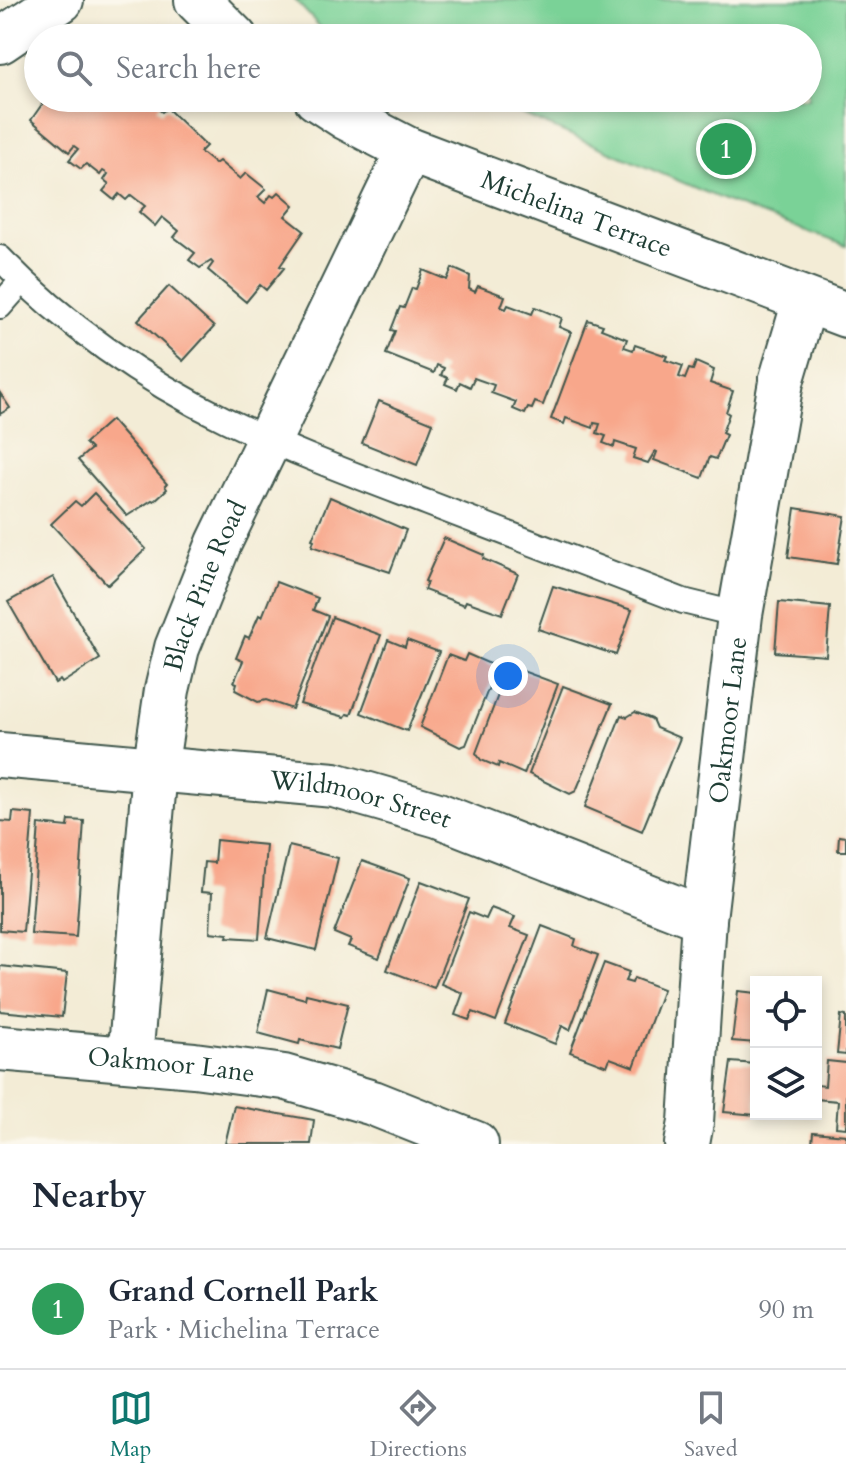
<!DOCTYPE html>
<html lang="en">
<head>
<meta charset="utf-8">
<style>
  :root { --surface:#fff; --page:#f2f2f3; --text:#1f2937; --muted:#747a83; --line:#e0e1e3; --accent:#0f766e }
  body { margin:0; font-family:Cardo,serif; background:var(--page); color:var(--text) }
  .controls { position:absolute; right:24px; bottom:24px; display:grid; overflow:hidden; border-radius:0px; box-shadow:0 4px 12px #0003 }
  .controls button { width:72px; height:72px; display:grid; place-items:center; padding:0; border:0; border-bottom:2px solid var(--line); background:var(--surface); color:var(--text); font:40px sans-serif }
  .you { position:absolute; left:508px; top:676px; width:28px; height:28px; margin:-20px; border:6px solid #fff; border-radius:50%; background:#1a73e8; box-shadow:0 0 0 12px #1a73e833 }
  .badge { display:grid; place-items:center; width:52px; height:52px; border-radius:50%; background:var(--accent); color:#fff; font-size:26px; font-weight:700 }
  .pin { position:absolute; translate:-50% -50%; border:4px solid #fff; box-shadow:0 2px 8px #0006 }
  .list { margin:0; padding:0; list-style:none }
  h2 { display:flex; justify-content:space-between; align-items:center; height:104px; margin:0; padding:0 32px; font-size:34px }
  h2 small { font-size:26px; font-weight:400; color:var(--muted) }
  .list li { display:grid; grid-template-columns:52px 1fr auto; gap:24px; align-items:center; box-sizing:border-box; height:120px; padding:0 32px; border-top:2px solid var(--line) }
  .list b { display:block; font-size:30px; white-space:nowrap }
  .list p { margin:0; font-size:26px; white-space:nowrap; color:var(--muted) }
  .list em { font-size:26px; font-style:normal; color:var(--muted) }
  .icon { flex:none; width:44px; height:44px; fill:none; stroke:currentColor; stroke-width:2; stroke-linecap:round; stroke-linejoin:round }
  .map { position:relative; flex:none; width:846px; height:1144px; overflow:hidden }
  .search { position:absolute; background:var(--surface); box-shadow:0 4px 12px #0003; left:24px; right:24px; top:24px; height:88px; display:flex; align-items:center; gap:20px; box-sizing:border-box; padding:0 28px; border-radius:44px; color:var(--muted); font-size:30px }
  .sheet { height:224px; background:var(--surface) }
  nav { display:flex; justify-content:space-around; align-items:center; box-sizing:border-box; height:112px; border-top:2px solid var(--line); background:var(--surface); font-size:22px; color:var(--muted) }
  nav a { display:grid; justify-items:center; gap:4px }
  nav .on { color:var(--accent) }
  .map>svg:first-child { display:block }
  .green { fill:#7ad297; stroke:#4c8866; stroke-width:2 }
  .building { fill:#f8a78b }
  .lines { fill:none; stroke-linecap:round; stroke-linejoin:round }
  .lane-casing { stroke:#3f574c; stroke-width:28 }
  .street-casing { stroke:#3f574c; stroke-width:48 }
  .lane { stroke:#fff; stroke-width:24 }
  .street { stroke:#fff; stroke-width:44 }
  .labels { text-anchor:middle; stroke-width:6; stroke-linejoin:round; paint-order:stroke }
  .street-label { font-size:26px; fill:#1f3d34; stroke:#fbf7ec }
</style>
</head>
<body>
<div class="map">
<svg width="846" height="1144" viewBox="0 0 846 1144">
  <rect width="100%" height="100%" fill="#fbf7ec"/>
  <filter id="ink" filterUnits="userSpaceOnUse"><feTurbulence type="fractalNoise" baseFrequency=".0125" numOctaves="2"/><feDisplacementMap in="SourceGraphic" scale="16" xChannelSelector="R" yChannelSelector="G"/><feConvolveMatrix kernelMatrix="1 2 1 2 8 2 1 2 1" color-interpolation-filters="sRGB"/></filter>
  <filter id="wash" filterUnits="userSpaceOnUse"><feTurbulence type="fractalNoise" baseFrequency=".006" numOctaves="4" result="noise"/><feDisplacementMap in="SourceGraphic" scale="32" xChannelSelector="R" yChannelSelector="G"/><feGaussianBlur stdDeviation="1.8" result="paint"/><feColorMatrix in="noise" values="0 0 0 0 0 0 0 0 0 0 0 0 0 0 0 0 0 1.4 0 .05"/><feComposite in="paint" operator="in"/></filter>
  <g filter="url(#wash)">
    <rect width="100%" height="100%" fill="#f3ecd6"/>
    <!-- green -->
    <path class="green" d="M 295,0 L 846,0 L 846,246 L 726,201 L 484,98 L 808,98 L 808,38 L 342,38 L 322,29 Z"/>
    <g id="blocks">
      <!-- building -->
      <g class="building">
        <path d="M 42,98 L 155,98 L 162,103 L 157,108 L 162,112 L 167,108 L 206,146 L 200,152 L 215,164 L 219,161 L 240,179 L 246,173 L 266,189 L 258,197 L 265,203 L 271,195 L 274,197 L 279,192 L 294,205 L 285,216 L 304,231 L 280,266 L 284,268 L 266,290 L 260,285 L 246,302 L 208,270 L 213,263 L 211,261 L 200,268 L 189,260 L 195,253 L 174,237 L 179,231 L 162,217 L 155,226 L 139,212 L 145,206 L 131,195 L 126,200 L 119,194 L 114,200 L 103,191 L 109,184 L 104,180 L 108,174 L 103,171 L 100,175 L 86,164 L 81,169 L 69,160 L 78,149 L 74,146 L 69,152 L 31,120 L 45,100 Z"/>
        <path d="M 452,268 L 470,276 L 469,289 L 475,292 L 478,286 L 505,296 L 501,307 L 506,309 L 508,305 L 532,314 L 535,307 L 562,318 L 559,327 L 571,332 L 543,405 L 535,402 L 532,409 L 528,408 L 525,414 L 513,409 L 516,402 L 491,393 L 494,385 L 474,378 L 470,387 L 460,382 L 457,389 L 445,384 L 448,378 L 441,375 L 444,368 L 437,365 L 434,373 L 386,354 L 395,331 L 391,330 L 400,307 L 404,308 L 412,288 L 416,289 L 423,270 L 447,280 Z"/>
        <path d="M 169,286 L 214,327 L 183,361 L 138,320 Z"/>
        <path d="M 588,320 L 603,325 L 601,329 L 627,339 L 624,347 L 633,350 L 635,345 L 667,356 L 665,360 L 683,366 L 679,377 L 685,379 L 689,369 L 693,370 L 696,362 L 714,370 L 710,383 L 733,391 L 726,412 L 729,414 L 722,433 L 726,435 L 716,459 L 710,457 L 702,478 L 654,460 L 657,452 L 655,451 L 648,463 L 633,458 L 636,449 L 615,442 L 614,447 L 603,443 L 606,436 L 597,433 L 600,424 L 594,423 L 593,428 L 566,418 L 564,424 L 551,419 Z"/>
        <path d="M 0,393 L 10,408 L 0,414 Z"/>
        <path d="M 379,401 L 433,423 L 417,465 L 362,443 Z"/>
        <path d="M 111,420 L 167,484 L 165,486 L 167,489 L 154,501 L 152,500 L 127,516 L 78,460 L 91,449 L 85,443 Z"/>
        <path d="M 94,493 L 146,549 L 108,585 L 51,524 L 75,501 L 81,506 Z"/>
        <path d="M 330,497 L 406,530 L 390,572 L 312,546 L 314,540 L 312,539 Z"/>
        <path d="M 795,508 L 845,516 L 837,564 L 788,557 Z"/>
        <path d="M 444,538 L 484,555 L 483,559 L 518,574 L 502,614 L 466,601 L 464,605 L 424,590 L 427,582 L 425,581 Z"/>
        <path d="M 53,577 L 100,659 L 62,683 L 60,680 L 55,683 L 8,602 Z"/>
        <path d="M 276,582 L 318,598 L 313,610 L 328,616 L 292,709 L 266,700 L 258,702 L 235,690 L 237,683 L 234,682 L 243,661 L 236,658 L 245,636 L 249,638 L 259,615 L 262,617 Z"/>
        <path d="M 553,586 L 632,610 L 616,655 L 538,629 Z"/>
        <path d="M 779,602 L 830,607 L 826,656 L 775,652 Z"/>
        <path d="M 332,617 L 381,635 L 351,715 L 347,714 L 345,717 L 300,704 Z"/>
        <path d="M 388,640 L 405,647 L 407,640 L 439,652 L 407,731 L 361,713 Z"/>
        <path d="M 467,654 L 497,667 L 466,745 L 460,747 L 420,727 L 448,655 L 464,661 Z"/>
        <path d="M 509,666 L 558,684 L 524,774 L 499,763 L 498,767 L 481,760 L 476,753 Z"/>
        <path d="M 563,686 L 612,704 L 576,791 L 570,794 L 529,774 Z"/>
        <path d="M 635,712 L 652,719 L 656,728 L 680,738 L 642,831 L 585,807 L 621,715 L 627,717 Z"/>
        <path d="M 13,812 L 33,814 L 23,932 L 0,930 L 0,821 L 12,822 Z"/>
        <path d="M 69,820 L 84,821 L 76,937 L 31,934 L 39,824 L 68,827 Z"/>
        <path d="M 839,836 L 846,837 L 846,851 L 838,851 Z"/>
        <path d="M 216,840 L 266,845 L 259,939 L 227,937 L 228,934 L 210,932 L 212,893 L 201,892 L 204,862 L 214,863 Z"/>
        <path d="M 289,846 L 338,858 L 316,950 L 267,938 Z"/>
        <path d="M 362,861 L 410,878 L 379,958 L 348,946 L 351,940 L 334,933 Z"/>
        <path d="M 421,881 L 469,899 L 434,988 L 387,970 Z"/>
        <path d="M 491,908 L 515,917 L 510,928 L 529,935 L 496,1021 L 473,1012 L 469,1020 L 455,1015 L 463,993 L 441,984 L 469,912 L 486,919 Z"/>
        <path d="M 542,926 L 576,939 L 574,946 L 598,955 L 570,1030 L 562,1026 L 555,1044 L 505,1024 Z"/>
        <path d="M 604,963 L 629,972 L 625,981 L 632,983 L 634,978 L 663,989 L 634,1067 L 610,1058 L 607,1066 L 570,1052 Z"/>
        <path d="M 0,966 L 67,973 L 62,1017 L 0,1011 Z"/>
        <path d="M 268,989 L 305,999 L 306,994 L 348,1004 L 337,1049 L 300,1040 L 299,1044 L 258,1033 Z"/>
        <path d="M 738,991 L 756,993 L 756,1043 L 732,1041 Z"/>
        <path d="M 841,1015 L 846,1016 L 846,1055 L 837,1054 Z"/>
        <path d="M 827,1061 L 846,1063 L 846,1128 L 836,1127 L 838,1101 L 816,1099 L 817,1085 L 825,1086 Z"/>
        <path d="M 731,1062 L 756,1064 L 756,1115 L 724,1112 Z"/>
        <path d="M 234,1106 L 314,1120 L 311,1144 L 225,1144 Z"/>
        <path d="M 813,1132 L 846,1135 L 846,1144 L 812,1144 Z"/>
      </g>
    </g>
  </g>
  <g filter="url(#ink)">
    <use href="#blocks" fill-opacity="0" stroke="#3f574c" stroke-width="2"/>
    <g class="lines">
      <defs>
        <g id="lane">
          <path d="M 0,258 C 64,324 143,380 226,420 C 292,452 360,477 428,503 C 513,535 598,568 683,601 L 740,615"/>
          <path d="M 0,306 L 22,281"/>
        </g>
        <g id="street">
          <path d="M 197,0 L 235,38"/>
          <path d="M 0,41 L 61,0"/>
          <path id="s1" d="M 316,98 L 347,118 L 409,150 L 846,315"/>
          <path id="s2" d="M 0,755 L 334,785 L 438,815 L 704,919"/>
          <path id="s3" d="M 0,1048 L 194,1065 L 284,1077 L 373,1103 L 476,1144"/>
          <path id="s4" d="M 130,1059 L 155,770 L 167,690 L 177,648 L 219,543 L 409,150"/>
          <path id="s5" d="M 687,1144 L 691,1122 L 704,919 L 740,615 L 781,382 L 805,301"/>
        </g>
      </defs>
      <!-- lane casing -->
      <use href="#lane" class="lane-casing"/>
      <!-- street casing -->
      <use href="#street" class="street-casing"/>
      <!-- lane -->
      <use href="#lane" class="lane"/>
      <!-- street -->
      <use href="#street" class="street"/>
    </g>
  </g>
  <g class="labels">
    <!-- street labels -->
    <g class="street-label">
      <text dy="9" stroke="none"><textPath href="#s1" startOffset="286">Michelina Terrace</textPath></text>
      <text dy="9" stroke="none"><textPath href="#s4" startOffset="482">Black Pine Road</textPath></text>
      <text dy="9" stroke="none"><textPath href="#s5" startOffset="426">Oakmoor Lane</textPath></text>
      <text dy="9" stroke="none"><textPath href="#s2" startOffset="364">Wildmoor Street</textPath></text>
      <text dy="9" stroke="none"><textPath href="#s3" startOffset="172">Oakmoor Lane</textPath></text>
    </g>
  </g>
</svg>
<div class="controls">
<button><svg class="icon" aria-label="locate" viewBox="0 0 24 24"><circle cx="12" cy="12" r="6"/><path d="M12 2v4M12 18v4M2 12h4M18 12h4"/></svg></button>
<button><svg class="icon" aria-label="layers" viewBox="0 0 24 24"><path d="M12 4l9 5-9 5-9-5zM3 14l9 5 9-5"/></svg></button>
</div>
<div class="you"></div>
<div class="pin badge" style="left:726px;top:149px;background:#2e9e5b">1</div>
<div class="search"><svg class="icon" aria-label="search" viewBox="0 0 24 24"><circle cx="10" cy="10" r="6"/><path d="M15 15l6 6"/></svg>Search here</div>
</div>
<section class="sheet">
<h2>Nearby<small></small></h2>
<ul class="list">
<li><span class="badge" style="background:#2e9e5b">1</span><div><b>Grand Cornell Park</b><p>Park · Michelina Terrace</p></div><em>90 m</em></li>
</ul>
</section>
<nav>
<a class="on"><svg class="icon" aria-label="map" viewBox="0 0 24 24"><path d="M3 6l6-2 6 2 6-2v14l-6 2-6-2-6 2zM9 4v14M15 6v14"/></svg>Map</a>
<a><svg class="icon" aria-label="directions" viewBox="0 0 24 24"><path d="M12 3l9 9-9 9-9-9zM9 14v-3h6M13 9l2 2-2 2"/></svg>Directions</a>
<a><svg class="icon" aria-label="saved" viewBox="0 0 24 24"><path d="M7 4h10v16l-5-4-5 4z"/></svg>Saved</a>
</nav>
</body>
</html>
